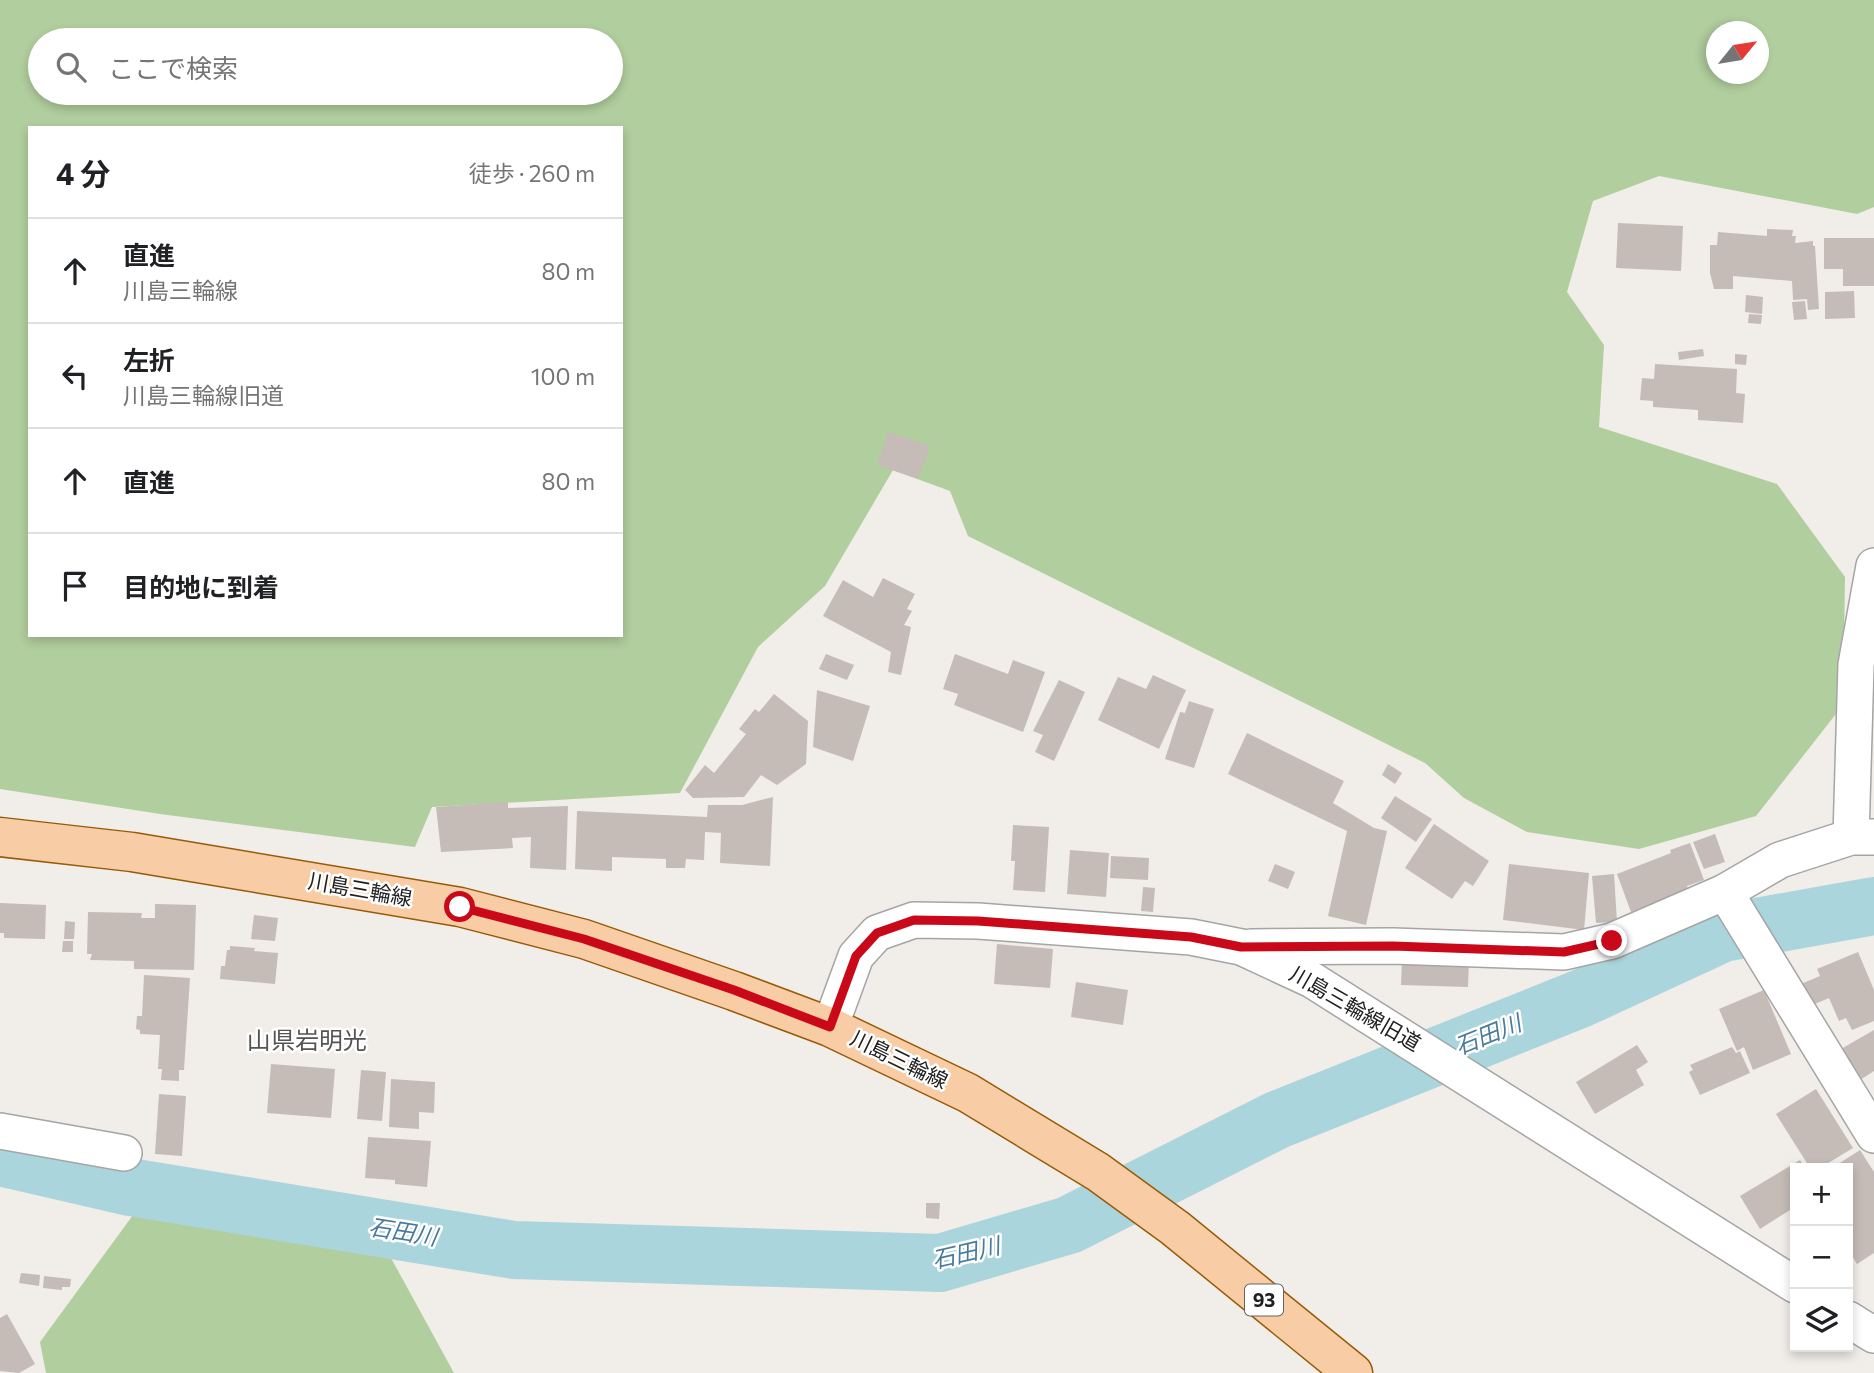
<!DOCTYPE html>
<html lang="ja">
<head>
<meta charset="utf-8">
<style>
  :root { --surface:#fff; --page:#f2f2f2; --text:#202124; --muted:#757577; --line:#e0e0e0 }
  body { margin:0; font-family:Commissioner,"Noto Sans JP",sans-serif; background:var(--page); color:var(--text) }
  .controls { position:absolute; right:21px; bottom:21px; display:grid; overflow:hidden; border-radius:0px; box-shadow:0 4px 10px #0003 }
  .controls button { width:63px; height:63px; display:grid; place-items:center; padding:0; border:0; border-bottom:2px solid var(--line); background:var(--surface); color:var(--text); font:35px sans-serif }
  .compass { position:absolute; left:1706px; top:21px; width:63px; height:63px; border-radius:50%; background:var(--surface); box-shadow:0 4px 10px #0003; rotate:60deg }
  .stop { position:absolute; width:21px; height:21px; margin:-16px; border:5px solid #c90919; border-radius:50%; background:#fff }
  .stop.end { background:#c90919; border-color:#fff; box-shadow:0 2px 7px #0008 }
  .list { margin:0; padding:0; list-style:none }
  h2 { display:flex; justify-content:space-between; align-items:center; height:91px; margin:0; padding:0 28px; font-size:30px }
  h2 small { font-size:23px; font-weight:400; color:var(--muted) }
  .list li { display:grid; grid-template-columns:46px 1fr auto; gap:21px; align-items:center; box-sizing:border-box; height:105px; padding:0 28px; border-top:2px solid var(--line) }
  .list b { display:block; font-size:26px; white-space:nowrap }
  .list p { margin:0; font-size:23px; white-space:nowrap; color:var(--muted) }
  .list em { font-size:23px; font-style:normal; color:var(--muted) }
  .icon { flex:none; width:38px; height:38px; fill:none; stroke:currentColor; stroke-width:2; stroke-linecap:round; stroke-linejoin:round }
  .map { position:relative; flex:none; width:1874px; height:1373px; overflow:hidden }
  .search { position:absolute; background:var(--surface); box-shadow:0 4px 10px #0003; left:28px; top:28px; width:595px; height:77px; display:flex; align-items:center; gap:18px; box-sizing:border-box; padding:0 24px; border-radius:38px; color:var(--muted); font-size:26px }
  .panel { position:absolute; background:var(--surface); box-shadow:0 4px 10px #0003; left:28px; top:126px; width:595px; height:511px; border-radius:0px }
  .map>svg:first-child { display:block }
  .forest { fill:#b1ce9e; fill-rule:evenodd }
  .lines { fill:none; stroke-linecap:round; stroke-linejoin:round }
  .river { stroke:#aad5dc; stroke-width:58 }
  .building { fill:#c5bcb7 }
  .minor-casing { stroke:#a5a5a5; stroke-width:38 }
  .major-casing { stroke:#975b07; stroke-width:41 }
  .minor { stroke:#fff; stroke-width:35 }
  .major { stroke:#f8cda5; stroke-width:38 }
  .route { stroke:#c90919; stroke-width:9 }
  .labels { text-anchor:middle; stroke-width:5; stroke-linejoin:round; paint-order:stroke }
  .shield { fill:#fff; stroke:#646464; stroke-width:2 }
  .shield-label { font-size:19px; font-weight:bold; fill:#212121 }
  .street-label { font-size:21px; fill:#212121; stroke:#fff }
  .water-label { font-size:23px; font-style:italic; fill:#4a7b9d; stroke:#fff }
  .quarter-label { font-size:24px; fill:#545454; stroke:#fff }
</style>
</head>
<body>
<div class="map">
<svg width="1874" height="1373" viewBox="0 0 1874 1373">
  <rect width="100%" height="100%" fill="#f1ede8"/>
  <!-- forest -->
  <g class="forest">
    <path d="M 0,0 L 1874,0 L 1874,207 L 1857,214 L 1659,176 L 1593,201 L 1567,292 L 1604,345 L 1599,427 L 1777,484 L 1845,577 L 1843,705 L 1756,816 L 1639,849 L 1527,832 L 1464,798 L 1425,763 L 968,536 L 950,491 L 893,470 L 825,586 L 758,647 L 680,793 L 432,807 L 415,847 L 160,814 L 0,789 ZM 1716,32 L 1758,32 L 1758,74 L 1716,74 ZM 40,40 L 611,40 L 611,93 L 40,93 ZM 30,128 L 621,128 L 621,635 L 30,635 Z"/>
    <path d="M 147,1196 L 391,1258 L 454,1373 L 46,1373 L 40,1342 Z"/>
  </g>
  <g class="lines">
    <!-- river -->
    <path class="river" d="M 0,1157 L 130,1187 L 514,1250 L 940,1263 L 1069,1225 L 1277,1120 L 1582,998 L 1723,933 L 1874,906"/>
  </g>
  <!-- building -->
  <g class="building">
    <path d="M 1618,223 L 1683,226 L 1681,271 L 1616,268 Z"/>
    <path d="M 1767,229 L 1793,230 L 1792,236 L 1796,236 L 1795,243 L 1813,241 L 1813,246 L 1815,246 L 1819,309 L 1808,310 L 1807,299 L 1793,300 L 1792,281 L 1733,276 L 1733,289 L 1714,289 L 1710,273 L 1710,245 L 1717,245 L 1718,232 L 1767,236 Z"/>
    <path d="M 1824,238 L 1874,238 L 1874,286 L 1843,286 L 1843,269 L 1824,269 Z"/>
    <path d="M 1854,291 L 1855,318 L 1825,319 L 1825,292 Z"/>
    <path d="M 1746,295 L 1763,297 L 1762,314 L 1745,312 Z"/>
    <path d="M 1805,301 L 1807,319 L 1794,320 L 1792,302 Z"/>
    <path d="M 1749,314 L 1762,315 L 1761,324 L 1748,323 Z"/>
    <path d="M 1703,349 L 1704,356 L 1679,360 L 1678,352 Z"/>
    <path d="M 1735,354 L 1747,355 L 1746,365 L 1735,364 Z"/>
    <path d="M 1655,364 L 1737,369 L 1736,393 L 1745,394 L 1743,423 L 1698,420 L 1698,410 L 1653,407 L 1653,401 L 1640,400 L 1642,378 L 1654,379 Z"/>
    <path d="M 888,432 L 930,446 L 918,479 L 877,465 Z"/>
    <path d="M 883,578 L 915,594 L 907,609 L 912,611 L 904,625 L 911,627 L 901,675 L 888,672 L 891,652 L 823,616 L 843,580 L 873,597 Z"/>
    <path d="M 826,654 L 854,665 L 847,680 L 819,669 Z"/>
    <path d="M 955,654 L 1008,674 L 1013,660 L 1045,672 L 1023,732 L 954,705 L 958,694 L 943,689 Z"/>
    <path d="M 1153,675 L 1186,690 L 1159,749 L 1098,720 L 1118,677 L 1146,689 Z"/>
    <path d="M 1059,680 L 1085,692 L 1054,761 L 1035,752 L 1043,735 L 1033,731 Z"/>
    <path d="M 817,690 L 870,706 L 853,761 L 813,747 Z"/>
    <path d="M 774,694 L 808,721 L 806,764 L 777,785 L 761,775 L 744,797 L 693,798 L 685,790 L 705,765 L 714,773 L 746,734 L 739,729 L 755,709 L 759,712 Z"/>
    <path d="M 1189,701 L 1214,709 L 1194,768 L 1165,759 L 1180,712 L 1185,713 Z"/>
    <path d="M 1247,733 L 1344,781 L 1333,803 L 1374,828 L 1387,831 L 1366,925 L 1328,916 L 1347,831 L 1228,774 Z"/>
    <path d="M 1388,764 L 1402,773 L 1395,784 L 1382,775 Z"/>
    <path d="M 1395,796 L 1432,819 L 1416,842 L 1381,818 Z"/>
    <path d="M 773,797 L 770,866 L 720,863 L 721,833 L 705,832 L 704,860 L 686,859 L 685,868 L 666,868 L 666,859 L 612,857 L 612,871 L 575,869 L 577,811 L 707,817 L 708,805 L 742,805 Z"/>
    <path d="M 508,802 L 508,808 L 568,806 L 566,870 L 530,868 L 531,837 L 512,838 L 513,848 L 441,852 L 436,807 Z"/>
    <path d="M 1434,824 L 1489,861 L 1473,886 L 1465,881 L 1452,899 L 1405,868 Z"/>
    <path d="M 1013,825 L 1049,827 L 1045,892 L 1013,890 L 1015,861 L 1011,861 Z"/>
    <path d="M 1715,834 L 1725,862 L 1704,869 L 1693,842 Z"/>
    <path d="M 1690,843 L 1704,880 L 1687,886 L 1688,890 L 1631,912 L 1617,874 L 1671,853 L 1670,850 Z"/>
    <path d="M 1070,850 L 1109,853 L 1106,897 L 1067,894 Z"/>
    <path d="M 1111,856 L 1149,858 L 1148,880 L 1110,878 Z"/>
    <path d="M 1275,864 L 1295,872 L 1288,889 L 1268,881 Z"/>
    <path d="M 1509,864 L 1589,873 L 1584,930 L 1503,920 Z"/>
    <path d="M 1614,874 L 1617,922 L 1596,923 L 1592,876 Z"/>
    <path d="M 1143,887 L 1155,888 L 1153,912 L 1141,911 Z"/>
    <path d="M 0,903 L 46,905 L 45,939 L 4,938 L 4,933 L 0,933 Z"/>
    <path d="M 155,904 L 196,905 L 194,970 L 134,969 L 134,961 L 90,960 L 92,954 L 87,954 L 88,912 L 142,913 L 141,918 L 155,918 Z"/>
    <path d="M 254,915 L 278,918 L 275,941 L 251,939 Z"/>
    <path d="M 65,921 L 75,922 L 74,939 L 64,939 Z"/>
    <path d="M 63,941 L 73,941 L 73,952 L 62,952 Z"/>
    <path d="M 997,944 L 1053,949 L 1050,988 L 994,984 Z"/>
    <path d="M 230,946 L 255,948 L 254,951 L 278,953 L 275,984 L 220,979 L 221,966 L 225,966 L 227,950 L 230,950 Z"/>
    <path d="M 1858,952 L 1874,990 L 1874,1021 L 1852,1030 L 1846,1018 L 1839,1021 L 1829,998 L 1810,1006 L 1801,984 L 1820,976 L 1817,969 Z"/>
    <path d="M 1402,958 L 1469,960 L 1468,987 L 1401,985 Z"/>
    <path d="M 144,975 L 190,978 L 184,1070 L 179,1070 L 179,1081 L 161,1080 L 162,1069 L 158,1069 L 160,1035 L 140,1034 L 140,1030 L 136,1029 L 137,1016 L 142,1016 Z"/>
    <path d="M 1076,982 L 1128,990 L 1123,1025 L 1071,1017 Z"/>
    <path d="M 1764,990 L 1791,1054 L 1753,1070 L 1744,1047 L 1737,1051 L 1719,1009 Z"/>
    <path d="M 1874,1030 L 1874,1071 L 1860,1080 L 1841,1049 Z"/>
    <path d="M 1637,1045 L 1648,1062 L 1636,1070 L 1644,1085 L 1595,1114 L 1576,1082 Z"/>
    <path d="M 1732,1047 L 1736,1053 L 1740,1051 L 1750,1073 L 1700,1095 L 1689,1072 L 1693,1070 L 1690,1065 Z"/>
    <path d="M 271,1064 L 335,1069 L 331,1118 L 267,1113 Z"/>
    <path d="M 361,1070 L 386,1072 L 382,1121 L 357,1119 Z"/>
    <path d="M 391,1079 L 435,1082 L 434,1113 L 419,1112 L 419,1129 L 389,1127 Z"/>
    <path d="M 1816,1089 L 1853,1148 L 1820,1168 L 1810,1168 L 1776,1114 Z"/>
    <path d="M 159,1094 L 186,1096 L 182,1156 L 155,1154 Z"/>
    <path d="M 368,1137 L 431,1141 L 427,1187 L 395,1184 L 395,1180 L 365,1178 Z"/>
    <path d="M 1860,1150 L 1874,1172 L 1874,1253 L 1857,1264 L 1848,1249 L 1848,1168 L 1832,1168 Z"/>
    <path d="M 1800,1160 L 1805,1168 L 1795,1168 L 1795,1214 L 1794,1215 L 1790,1210 L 1760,1229 L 1740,1196 Z"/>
    <path d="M 926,1203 L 940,1203 L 939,1219 L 926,1218 Z"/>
    <path d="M 21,1273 L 40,1275 L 39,1286 L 19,1283 Z"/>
    <path d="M 44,1276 L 71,1279 L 70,1287 L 62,1287 L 62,1290 L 43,1288 Z"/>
    <path d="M 7,1314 L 35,1364 L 19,1373 L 0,1371 L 0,1318 Z"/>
  </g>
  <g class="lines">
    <defs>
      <g id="minor">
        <path d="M 1851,837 L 1856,665 L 1874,566"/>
        <path d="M 1725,892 L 1874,1135"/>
        <path d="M 1251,947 L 1393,946 L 1564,952 L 1612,941 L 1725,892 L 1780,860 L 1851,837 L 1874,837"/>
        <path d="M 830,1027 L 856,956 L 877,933 L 914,920 L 978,921 L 1191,937 L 1241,947 L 1312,980 L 1795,1285"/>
        <path d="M 0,1131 L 124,1153"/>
        <path d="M 1848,1319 L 1874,1335"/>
      </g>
      <path id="major" d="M 0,837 L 132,852 L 460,907 L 584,939 L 734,991 L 830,1027 L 968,1093 L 1098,1172 L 1175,1228 L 1353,1373"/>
    </defs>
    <!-- minor casing -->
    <use href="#minor" class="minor-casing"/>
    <!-- major casing -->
    <use href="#major" class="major-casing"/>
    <!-- minor -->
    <use href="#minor" class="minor"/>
    <!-- major -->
    <use href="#major" class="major"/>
  </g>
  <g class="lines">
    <!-- route -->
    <path class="route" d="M 460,907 L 584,939 L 734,990 L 830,1027 L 856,956 L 877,933 L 914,920 L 978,921 L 1191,937 L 1241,947 L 1393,946 L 1564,952 L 1612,941"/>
  </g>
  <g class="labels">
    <!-- shield labels -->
    <rect class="shield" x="1245" y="1284.5" width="38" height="31" rx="5"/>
    <g class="shield-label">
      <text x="1264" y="1307">93</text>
    </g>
    <!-- street labels -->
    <g class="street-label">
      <text transform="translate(360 890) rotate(10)" y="7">川島三輪線</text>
      <text transform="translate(1355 1009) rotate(30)" y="7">川島三輪線旧道</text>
      <text transform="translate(899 1060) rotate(26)" y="7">川島三輪線</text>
    </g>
    <!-- water labels -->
    <g class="water-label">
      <text transform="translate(1488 1035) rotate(-22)" y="8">石田川</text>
      <text transform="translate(403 1232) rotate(9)" y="8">石田川</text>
      <text transform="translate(966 1253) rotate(-13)" y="8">石田川</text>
    </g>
    <!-- quarter labels -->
    <g class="quarter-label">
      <text x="307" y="1049">山県岩明光</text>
    </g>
  </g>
</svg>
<div class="controls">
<button>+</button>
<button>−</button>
<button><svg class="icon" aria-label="layers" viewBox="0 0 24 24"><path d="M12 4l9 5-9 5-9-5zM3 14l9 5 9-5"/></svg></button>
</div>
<svg class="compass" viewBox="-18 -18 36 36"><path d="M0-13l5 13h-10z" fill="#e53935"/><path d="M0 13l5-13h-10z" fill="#757577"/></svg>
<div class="stop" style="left:460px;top:907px"></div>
<div class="stop end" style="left:1612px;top:941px"></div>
<div class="search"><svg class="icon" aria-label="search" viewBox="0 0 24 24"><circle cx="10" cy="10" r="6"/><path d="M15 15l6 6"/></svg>ここで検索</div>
<section class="panel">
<h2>4 分<small>徒歩 · 260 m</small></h2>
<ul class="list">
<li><svg class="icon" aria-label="ahead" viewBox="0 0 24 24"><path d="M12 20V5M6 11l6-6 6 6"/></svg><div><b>直進</b><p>川島三輪線</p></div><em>80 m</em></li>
<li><svg class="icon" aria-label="left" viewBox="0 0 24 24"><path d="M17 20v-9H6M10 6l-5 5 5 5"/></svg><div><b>左折</b><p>川島三輪線旧道</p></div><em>100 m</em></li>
<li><svg class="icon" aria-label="ahead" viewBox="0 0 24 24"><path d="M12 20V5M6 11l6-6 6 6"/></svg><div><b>直進</b></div><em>80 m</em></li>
<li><svg class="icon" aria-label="arrive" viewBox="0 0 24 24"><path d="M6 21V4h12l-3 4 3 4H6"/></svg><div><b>目的地に到着</b></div></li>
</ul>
</section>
</div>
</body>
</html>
